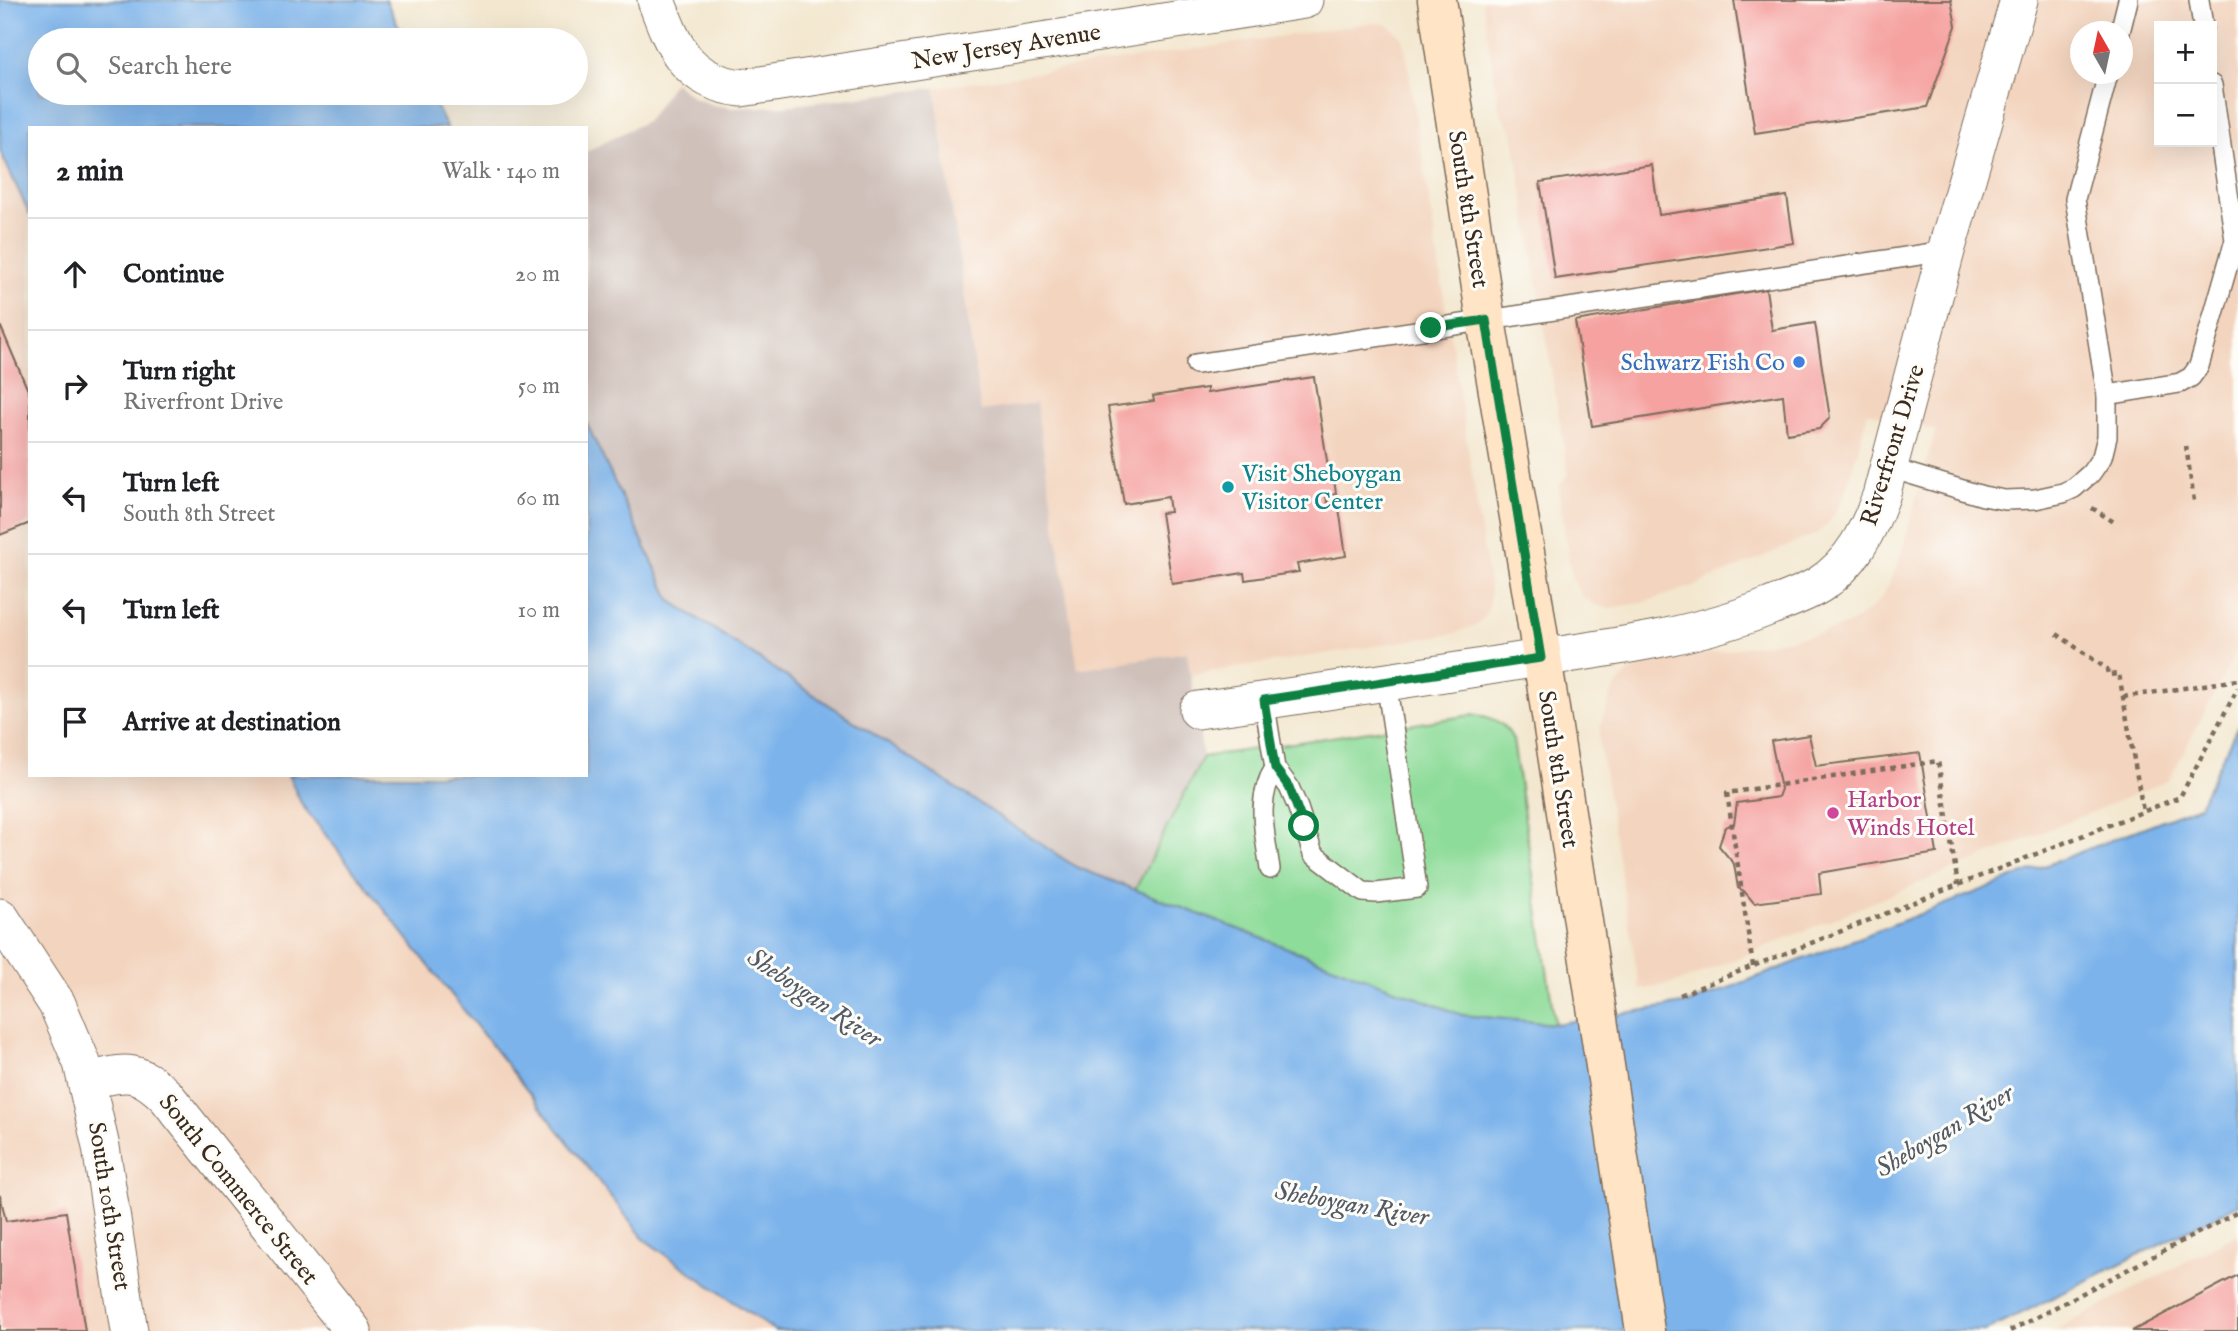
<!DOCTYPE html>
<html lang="en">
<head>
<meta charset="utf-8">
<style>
  :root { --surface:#fff; --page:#f2f2f2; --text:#202124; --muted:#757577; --line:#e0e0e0 }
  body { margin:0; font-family:"IM FELL English",serif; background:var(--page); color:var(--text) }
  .controls { position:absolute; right:21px; top:21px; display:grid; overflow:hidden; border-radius:0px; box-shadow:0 7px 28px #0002 }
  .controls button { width:63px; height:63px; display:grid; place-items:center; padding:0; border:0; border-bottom:2px solid var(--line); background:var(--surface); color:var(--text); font:35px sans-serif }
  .compass { position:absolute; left:2070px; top:21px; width:63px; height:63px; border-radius:50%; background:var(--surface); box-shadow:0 7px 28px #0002; rotate:351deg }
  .stop { position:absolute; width:21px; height:21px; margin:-16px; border:5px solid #0b8043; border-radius:50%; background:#fff }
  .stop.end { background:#0b8043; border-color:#fff; box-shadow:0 2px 7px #0008 }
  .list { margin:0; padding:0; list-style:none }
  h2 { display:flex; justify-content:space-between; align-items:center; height:91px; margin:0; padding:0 28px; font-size:30px }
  h2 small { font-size:23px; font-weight:400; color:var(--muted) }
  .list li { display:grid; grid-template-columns:46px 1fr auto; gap:21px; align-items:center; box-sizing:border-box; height:112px; padding:0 28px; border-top:2px solid var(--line) }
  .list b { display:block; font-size:26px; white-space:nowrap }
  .list p { margin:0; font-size:23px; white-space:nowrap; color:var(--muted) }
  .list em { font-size:23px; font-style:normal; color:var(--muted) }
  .icon { flex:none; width:38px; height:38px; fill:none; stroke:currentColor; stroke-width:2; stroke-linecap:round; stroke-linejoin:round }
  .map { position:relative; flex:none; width:2238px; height:1331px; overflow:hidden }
  .search { position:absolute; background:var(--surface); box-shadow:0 7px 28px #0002; left:28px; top:28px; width:560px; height:77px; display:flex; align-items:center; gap:18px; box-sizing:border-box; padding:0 24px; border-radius:38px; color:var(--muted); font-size:26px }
  .panel { position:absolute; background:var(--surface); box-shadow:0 7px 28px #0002; left:28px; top:126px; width:560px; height:651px; border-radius:0px }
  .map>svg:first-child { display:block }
  .built { fill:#f3d4be; fill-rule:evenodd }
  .industrial { fill:#cfc0ba }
  .green { fill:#8edc9a; stroke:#64835c; stroke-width:2 }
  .water { fill:#7cb3eb; stroke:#5c6e84; stroke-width:2 }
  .building { fill:#f5a2a0 }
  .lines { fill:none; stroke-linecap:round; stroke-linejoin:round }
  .service-casing { stroke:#7b6c5c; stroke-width:22 }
  .minor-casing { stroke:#7b6c5c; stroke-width:39 }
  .secondary-casing { stroke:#7b6c5c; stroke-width:41 }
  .path { stroke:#7b6c5c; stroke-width:4.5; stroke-dasharray:5 5; stroke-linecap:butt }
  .service { stroke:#fff; stroke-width:19 }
  .minor { stroke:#fff; stroke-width:37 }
  .secondary { stroke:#ffe4c6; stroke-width:38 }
  .route { stroke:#0b8043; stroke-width:9 }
  .shop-dot { fill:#3f7fe0; stroke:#fdfcf7; stroke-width:2.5 }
  .culture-dot { fill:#0f9aa8; stroke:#fdfcf7; stroke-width:2.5 }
  .hotel-dot { fill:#d1479c; stroke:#fdfcf7; stroke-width:2.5 }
  .labels { text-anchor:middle; stroke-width:6; stroke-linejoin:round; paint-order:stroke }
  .street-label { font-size:24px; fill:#3b2a1e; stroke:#fdfcf7 }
  .shop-label { font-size:24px; fill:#366cbe; stroke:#fdfcf7; text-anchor:end }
  .culture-label { font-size:24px; fill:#0d838f; stroke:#fdfcf7; text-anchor:start }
  .hotel-label { font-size:24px; fill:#b23c85; stroke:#fdfcf7; text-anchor:start }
  .water-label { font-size:26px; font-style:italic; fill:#525a66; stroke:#fdfcf7 }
</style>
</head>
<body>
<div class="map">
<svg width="2238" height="1331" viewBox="0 0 2238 1331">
  <rect width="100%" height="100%" fill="#fdfcf7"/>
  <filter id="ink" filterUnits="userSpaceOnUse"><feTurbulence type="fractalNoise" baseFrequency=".0143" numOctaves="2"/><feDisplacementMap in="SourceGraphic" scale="14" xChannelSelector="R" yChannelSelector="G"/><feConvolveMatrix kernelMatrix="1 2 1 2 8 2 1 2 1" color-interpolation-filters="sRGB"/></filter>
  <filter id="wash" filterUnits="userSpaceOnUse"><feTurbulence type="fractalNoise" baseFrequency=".00686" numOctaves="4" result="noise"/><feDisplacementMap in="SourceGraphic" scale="28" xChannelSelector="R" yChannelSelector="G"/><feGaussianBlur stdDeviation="1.57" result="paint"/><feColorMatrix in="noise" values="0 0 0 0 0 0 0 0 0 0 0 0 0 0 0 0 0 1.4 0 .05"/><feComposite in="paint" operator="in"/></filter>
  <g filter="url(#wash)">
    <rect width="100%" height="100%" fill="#f3e7cf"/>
    <!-- built -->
    <g class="built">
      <path d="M 1482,0 L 2238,0 L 2238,648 L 2169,780 L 1682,981 L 1640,990 L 1599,742 L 1601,723 L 1613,690 L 1628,673 L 1646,665 L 1823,633 L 1853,622 L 1873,607 L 1882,597 L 1897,568 L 1935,431 L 1868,412 L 1844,498 L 1828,524 L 1816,534 L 1696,585 L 1645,602 L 1611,608 L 1594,605 L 1582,596 L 1572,579 L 1559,495 L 1559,487 L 1568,473 L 1513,132 L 1501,114 L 1499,108 ZM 2159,26 L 2212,26 L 2212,142 L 2159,142 ZM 2080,32 L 2122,32 L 2122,74 L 2080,74 Z"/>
      <path d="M 1370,23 L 1384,24 L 1394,29 L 1402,38 L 1405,47 L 1487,570 L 1490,590 L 1489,607 L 1485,616 L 1476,625 L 1456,633 L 1191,675 L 1187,652 L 1078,669 L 1036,403 L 981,412 L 935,88 Z"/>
      <path d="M 0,151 L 30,215 L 30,775 L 288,775 L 302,806 L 645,1240 L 775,1331 L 0,1331 Z"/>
      <path d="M 2238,1234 L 2238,1331 L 2054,1331 Z"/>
    </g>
    <!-- industrial -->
    <path class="industrial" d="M 674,82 L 694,98 L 713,105 L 733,108 L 785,106 L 935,88 L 981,411 L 1036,403 L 1078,669 L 1187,652 L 1203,757 L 1135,890 L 1076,867 L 671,601 L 586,422 L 586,152 L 648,120 Z"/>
    <!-- green -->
    <path class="green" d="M 1472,715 C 1490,715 1506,723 1513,740 L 1555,1024 L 1462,1015 L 1135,890 L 1203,757 Z"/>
    <!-- water -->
    <g class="water">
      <path d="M 0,0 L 386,0 L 405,40 L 40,40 L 40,93 L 430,93 L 447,128 L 30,128 L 30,215 L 0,151 Z"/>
      <path d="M 586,422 L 671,601 L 1076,867 L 1462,1015 L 1555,1024 L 1690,1003 L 2199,806 L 2238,725 L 2238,1205 L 1986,1331 L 775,1331 L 645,1240 L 302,805 L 288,775 L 586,775 Z"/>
    </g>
    <g id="blocks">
      <!-- building -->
      <g class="building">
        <path d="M 1734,0 L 1951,0 L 1956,26 L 1927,107 L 1755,133 Z"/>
        <path d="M 1652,165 L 1659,215 L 1787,196 L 1794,243 L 1555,279 L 1540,182 Z"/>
        <path d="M 1766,289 L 1772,330 L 1815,323 L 1830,418 L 1819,429 L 1787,434 L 1783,395 L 1592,426 L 1575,321 Z"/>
        <path d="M 0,325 L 30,395 L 30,523 L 0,535 Z"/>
        <path d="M 1314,377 L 1330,480 L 1334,479 L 1336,494 L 1326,496 L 1327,502 L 1338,501 L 1346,556 L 1297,564 L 1299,572 L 1245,580 L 1244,573 L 1172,584 L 1161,513 L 1170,512 L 1168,497 L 1124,504 L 1108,407 L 1154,401 L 1153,396 L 1207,388 L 1207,393 Z"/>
        <path d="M 1809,735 L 1816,766 L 1920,753 L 1937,853 L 1819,873 L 1821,894 L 1754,903 L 1744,891 L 1738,888 L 1734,864 L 1719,846 L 1725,827 L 1734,824 L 1737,803 L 1778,797 L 1781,789 L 1771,741 Z"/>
        <path d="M 0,1195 L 6,1221 L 66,1212 L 85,1331 L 0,1331 Z"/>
        <path d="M 2238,1275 L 2238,1331 L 2132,1331 Z"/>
      </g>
    </g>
  </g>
  <g filter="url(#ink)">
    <use href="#blocks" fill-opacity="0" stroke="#7b6c5c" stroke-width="2"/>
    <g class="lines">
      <defs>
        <g id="service">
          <path d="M 2199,0 L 2203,26"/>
          <path d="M 2120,32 L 2128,0"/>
          <path d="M 1196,364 L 1946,251"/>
          <path d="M 2107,395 L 2180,383 L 2191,377 L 2199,366 L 2235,240 L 2212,85"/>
          <path d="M 1890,468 L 1983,496 L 2005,500 L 2035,499 L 2063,493 L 2074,488 L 2091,473 L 2102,457 L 2107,437 L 2107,395 L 2075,199 L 2108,74"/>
          <path d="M 1264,700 L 1275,768 L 1289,787 L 1298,808 L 1313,854 L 1363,892 L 1376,893 L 1417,888 L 1386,681"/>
          <path d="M 1270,869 C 1265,834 1255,799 1275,768"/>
        </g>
        <g id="minor">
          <path d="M 656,0 C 673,46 686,81 741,88 L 1304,0"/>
          <path d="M 1198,710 C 1310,694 1422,677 1533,659 C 1614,647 1695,637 1771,606 C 1787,600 1804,594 1819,585 C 1852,564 1868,531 1881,496 L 1946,251 L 2019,0"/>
          <path d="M 0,917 L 57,1004 L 82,1063 L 101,1147 L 129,1331"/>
          <path d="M 87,1081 C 126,1072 135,1067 166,1096 L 353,1331"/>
        </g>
        <path id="secondary" d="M 1437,0 L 1486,320 L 1534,606 L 1591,973 L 1645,1331"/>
      </defs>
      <!-- service casing -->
      <use href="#service" class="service-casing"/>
      <!-- minor casing -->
      <use href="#minor" class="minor-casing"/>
      <!-- secondary casing -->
      <use href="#secondary" class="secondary-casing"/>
      <!-- path -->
      <g class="path">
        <path d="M 2186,446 L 2194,501"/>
        <path d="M 2092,508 L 2117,524"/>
        <path d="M 2057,634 L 2107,669 L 2108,675 L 2119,674 L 2143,811"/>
        <path d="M 2123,697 L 2238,680"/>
        <path d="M 1753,966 L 1727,793 L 1938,761 L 1958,885"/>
        <path d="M 1680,995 L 2180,797 L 2238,688"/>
        <path d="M 2010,1331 L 2238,1212"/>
      </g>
      <!-- service -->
      <use href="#service" class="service"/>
      <!-- minor -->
      <use href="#minor" class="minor"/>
      <!-- secondary -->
      <use href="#secondary" class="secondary"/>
    </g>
  </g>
  <g class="lines" filter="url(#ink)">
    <!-- route -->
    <path class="route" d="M 1304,826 L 1289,787 L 1275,768 L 1264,700 L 1541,658 L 1486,320 L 1431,328"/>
  </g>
  <!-- markers -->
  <circle class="shop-dot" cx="1799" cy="362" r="7"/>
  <circle class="culture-dot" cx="1228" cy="487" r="7"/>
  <circle class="hotel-dot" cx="1833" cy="813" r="7"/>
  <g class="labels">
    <!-- street labels -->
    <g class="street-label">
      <text transform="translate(1006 46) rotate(-9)" y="8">New Jersey Avenue</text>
      <text transform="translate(1469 209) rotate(81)" y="8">South 8th Street</text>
      <text transform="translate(1892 445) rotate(-73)" y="8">Riverfront Drive</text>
      <text transform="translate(1559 769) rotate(81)" y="8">South 8th Street</text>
      <text transform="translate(239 1189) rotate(51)" y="8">South Commerce Street</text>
      <text transform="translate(110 1206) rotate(81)" y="8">South 10th Street</text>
    </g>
    <!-- shop labels -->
    <g class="shop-label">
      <text x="1785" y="370">Schwarz Fish Co</text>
    </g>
    <!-- culture labels -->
    <g class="culture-label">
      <text x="1242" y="481">Visit Sheboygan<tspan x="1242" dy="28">Visitor Center</tspan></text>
    </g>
    <!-- hotel labels -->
    <g class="hotel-label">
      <text x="1847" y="807">Harbor<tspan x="1847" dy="28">Winds Hotel</tspan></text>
    </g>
    <!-- water labels -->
    <g class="water-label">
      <text transform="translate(815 997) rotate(34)" y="9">Sheboygan River</text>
      <text transform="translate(1944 1130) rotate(-31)" y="9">Sheboygan River</text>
      <text transform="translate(1352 1203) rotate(10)" y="9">Sheboygan River</text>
    </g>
  </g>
</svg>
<div class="controls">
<button>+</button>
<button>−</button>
</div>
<svg class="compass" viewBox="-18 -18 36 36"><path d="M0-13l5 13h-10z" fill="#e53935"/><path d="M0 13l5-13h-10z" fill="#757577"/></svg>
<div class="stop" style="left:1304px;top:826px"></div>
<div class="stop end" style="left:1431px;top:328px"></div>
<div class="search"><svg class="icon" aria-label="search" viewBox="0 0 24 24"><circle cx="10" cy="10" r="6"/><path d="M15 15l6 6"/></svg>Search here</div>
<section class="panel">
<h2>2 min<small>Walk · 140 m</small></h2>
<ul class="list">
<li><svg class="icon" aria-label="ahead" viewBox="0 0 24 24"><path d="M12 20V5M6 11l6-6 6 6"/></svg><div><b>Continue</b></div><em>20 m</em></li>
<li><svg class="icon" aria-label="right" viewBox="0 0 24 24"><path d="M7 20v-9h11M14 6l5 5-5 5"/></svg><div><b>Turn right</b><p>Riverfront Drive</p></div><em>50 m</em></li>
<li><svg class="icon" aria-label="left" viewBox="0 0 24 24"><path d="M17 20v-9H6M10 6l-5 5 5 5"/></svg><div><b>Turn left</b><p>South 8th Street</p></div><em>60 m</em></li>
<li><svg class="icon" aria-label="left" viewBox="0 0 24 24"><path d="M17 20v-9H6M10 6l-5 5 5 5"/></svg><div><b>Turn left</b></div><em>10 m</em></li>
<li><svg class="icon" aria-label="arrive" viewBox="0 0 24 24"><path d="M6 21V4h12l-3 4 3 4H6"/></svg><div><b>Arrive at destination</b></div></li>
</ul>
</section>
</div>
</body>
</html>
